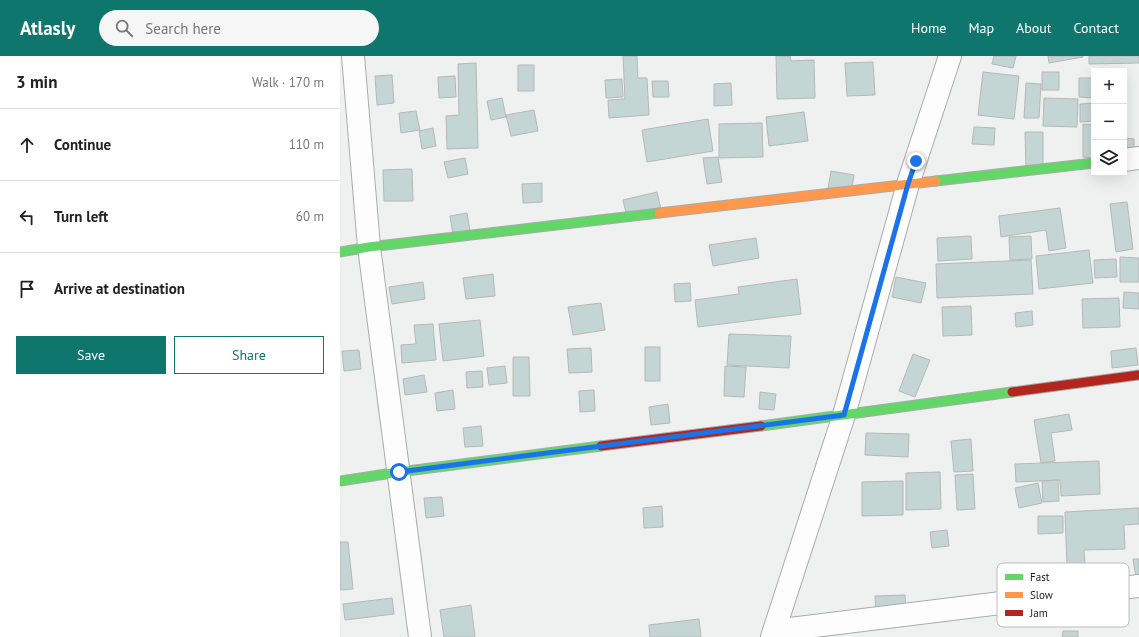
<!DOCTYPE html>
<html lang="en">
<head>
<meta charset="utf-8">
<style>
  :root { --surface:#fff; --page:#f6f6f6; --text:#222; --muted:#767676; --line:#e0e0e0; --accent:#0f766e }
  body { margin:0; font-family:"PT Sans",sans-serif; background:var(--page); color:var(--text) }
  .controls { position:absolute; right:12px; top:12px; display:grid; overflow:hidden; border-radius:0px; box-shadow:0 4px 16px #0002 }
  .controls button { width:36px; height:36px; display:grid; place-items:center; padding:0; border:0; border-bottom:1px solid var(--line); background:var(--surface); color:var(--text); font:20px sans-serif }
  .stop { position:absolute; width:12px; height:12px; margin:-9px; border:3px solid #1a73e8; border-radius:50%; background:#fff }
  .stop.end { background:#1a73e8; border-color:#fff; box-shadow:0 1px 4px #0008 }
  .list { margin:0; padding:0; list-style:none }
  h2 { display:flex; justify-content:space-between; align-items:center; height:52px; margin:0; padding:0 16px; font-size:17px }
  h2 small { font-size:13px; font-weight:400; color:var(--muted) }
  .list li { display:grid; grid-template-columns:26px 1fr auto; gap:12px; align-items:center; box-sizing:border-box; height:72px; padding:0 16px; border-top:1px solid var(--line) }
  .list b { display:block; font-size:15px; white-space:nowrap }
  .list em { font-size:13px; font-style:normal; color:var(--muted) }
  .actions { display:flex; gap:8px; padding:12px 16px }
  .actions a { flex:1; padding:9px 0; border:1px solid var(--accent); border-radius:0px; text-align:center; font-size:14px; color:var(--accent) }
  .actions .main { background:var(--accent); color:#fff }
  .icon { flex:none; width:22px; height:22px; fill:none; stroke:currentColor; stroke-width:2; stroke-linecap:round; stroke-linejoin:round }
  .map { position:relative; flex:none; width:799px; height:581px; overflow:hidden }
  header { display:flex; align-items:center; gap:24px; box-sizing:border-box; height:56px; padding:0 20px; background:var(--accent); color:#fff }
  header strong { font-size:19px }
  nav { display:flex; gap:22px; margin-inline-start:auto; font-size:14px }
  .search { width:280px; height:36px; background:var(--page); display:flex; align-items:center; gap:10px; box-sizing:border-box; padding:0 14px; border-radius:22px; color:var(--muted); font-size:15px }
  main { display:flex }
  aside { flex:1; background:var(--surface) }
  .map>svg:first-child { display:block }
  .building { fill:#c4d6d3; stroke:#b6b8b7 }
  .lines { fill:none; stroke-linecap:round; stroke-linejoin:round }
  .street-casing { stroke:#a9abaa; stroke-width:24 }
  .fast-casing { stroke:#a9abaa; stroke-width:11 }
  .slow-casing { stroke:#a9abaa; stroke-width:11 }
  .jam-casing { stroke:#a9abaa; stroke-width:11 }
  .street { stroke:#fdfdfd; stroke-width:22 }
  .fast { stroke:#63d668; stroke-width:9 }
  .slow { stroke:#ff974d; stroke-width:9 }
  .jam { stroke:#b3261e; stroke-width:9 }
  .route { stroke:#1a73e8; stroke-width:5 }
  .key { fill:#fff; stroke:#bcbcbc; stroke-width:1 }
  .key-label { font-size:11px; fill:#202121 }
</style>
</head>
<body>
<header>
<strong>Atlasly</strong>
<div class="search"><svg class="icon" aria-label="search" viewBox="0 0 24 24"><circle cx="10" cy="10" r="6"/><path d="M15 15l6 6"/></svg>Search here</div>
<nav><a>Home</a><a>Map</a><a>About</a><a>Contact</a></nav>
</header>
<main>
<aside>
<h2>3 min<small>Walk · 170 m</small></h2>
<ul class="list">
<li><svg class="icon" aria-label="ahead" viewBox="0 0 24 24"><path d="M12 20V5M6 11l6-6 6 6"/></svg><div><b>Continue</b></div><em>110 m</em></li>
<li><svg class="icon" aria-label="left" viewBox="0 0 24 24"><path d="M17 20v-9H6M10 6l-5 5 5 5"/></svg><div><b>Turn left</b></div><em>60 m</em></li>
<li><svg class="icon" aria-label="arrive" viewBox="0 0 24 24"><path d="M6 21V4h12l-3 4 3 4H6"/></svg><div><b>Arrive at destination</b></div></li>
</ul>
<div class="actions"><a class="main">Save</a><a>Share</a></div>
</aside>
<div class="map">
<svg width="799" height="581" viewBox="0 0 799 581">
  <rect width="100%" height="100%" fill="#eff1f0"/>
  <!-- building -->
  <g class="building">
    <path d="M 283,0 L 297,0 L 298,22 L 307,22 L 309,59 L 269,62 L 268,44 L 285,43 Z"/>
    <path d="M 436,0 L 450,0 L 451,5 L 474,4 L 475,42 L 437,43 Z"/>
    <path d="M 654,0 L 676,0 L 673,12 L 652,8 Z"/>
    <path d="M 708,0 L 743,0 L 743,1 L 709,7 Z"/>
    <path d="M 749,0 L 799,0 L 799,7 L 749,8 Z"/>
    <path d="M 533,6 L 535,39 L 507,40 L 505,7 Z"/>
    <path d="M 136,7 L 138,92 L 107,93 L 106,60 L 119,59 L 118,8 Z"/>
    <rect x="178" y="9" width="16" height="26"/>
    <path d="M 643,16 L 679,20 L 674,63 L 638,59 Z"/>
    <rect x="702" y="16" width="17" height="18"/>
    <path d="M 52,19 L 54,47 L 37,49 L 35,20 Z"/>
    <path d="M 115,20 L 116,41 L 99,42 L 98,21 Z"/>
    <path d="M 739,22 L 754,22 L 754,42 L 739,41 Z"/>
    <path d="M 282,23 L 283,41 L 266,42 L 265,24 Z"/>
    <path d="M 312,25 L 328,25 L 329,41 L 313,41 Z"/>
    <path d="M 391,27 L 392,49 L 374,50 L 374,28 Z"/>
    <path d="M 686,27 L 701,28 L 699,62 L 684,62 Z"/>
    <path d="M 162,42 L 166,61 L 151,64 L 147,45 Z"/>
    <path d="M 704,42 L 738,43 L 737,71 L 703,70 Z"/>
    <path d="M 754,47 L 754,65 L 740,66 L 740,48 Z"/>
    <path d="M 194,54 L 198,75 L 171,80 L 166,59 Z"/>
    <path d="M 76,55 L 80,74 L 61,77 L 59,57 Z"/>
    <path d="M 464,56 L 468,85 L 429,90 L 426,61 Z"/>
    <path d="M 368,63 L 373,95 L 307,106 L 302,74 Z"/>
    <path d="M 422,67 L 423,101 L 379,102 L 379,68 Z"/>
    <path d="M 743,68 L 754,69 L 754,102 L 743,101 Z"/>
    <path d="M 634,71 L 655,72 L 654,89 L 632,88 Z"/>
    <path d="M 93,72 L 96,90 L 82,93 L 79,75 Z"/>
    <path d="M 685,76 L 703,76 L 703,112 L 686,113 Z"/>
    <path d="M 784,82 L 794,83 L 794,102 L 784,102 Z"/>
    <path d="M 378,101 L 382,126 L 367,128 L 363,102 Z"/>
    <path d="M 125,102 L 128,118 L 108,122 L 104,106 Z"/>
    <path d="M 72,113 L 73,145 L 44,145 L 43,114 Z"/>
    <path d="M 491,115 L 514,119 L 511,137 L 488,133 Z"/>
    <path d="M 202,127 L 202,146 L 183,147 L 182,128 Z"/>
    <path d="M 317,136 L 321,153 L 287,161 L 283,144 Z"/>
    <path d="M 787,146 L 793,193 L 776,196 L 770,148 Z"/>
    <path d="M 720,152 L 726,192 L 709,195 L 706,174 L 661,181 L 659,160 Z"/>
    <path d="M 127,157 L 130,175 L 113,178 L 110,160 Z"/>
    <path d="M 631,180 L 632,203 L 598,205 L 597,182 Z"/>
    <path d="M 691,180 L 692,203 L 670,204 L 669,181 Z"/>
    <path d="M 416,182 L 419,202 L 373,210 L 369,189 Z"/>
    <path d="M 749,194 L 753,227 L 699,233 L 696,200 Z"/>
    <path d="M 780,201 L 799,202 L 799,226 L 780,226 Z"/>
    <path d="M 776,203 L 777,221 L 755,222 L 754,204 Z"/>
    <path d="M 691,204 L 693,238 L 597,242 L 596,208 Z"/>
    <path d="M 153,218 L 155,240 L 126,243 L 123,222 Z"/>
    <path d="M 556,221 L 586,227 L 581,247 L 552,241 Z"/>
    <path d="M 457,223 L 461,258 L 358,271 L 355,244 L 399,238 L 398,231 Z"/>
    <path d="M 83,226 L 85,243 L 52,248 L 49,231 Z"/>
    <path d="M 350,227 L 351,245 L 335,246 L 334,228 Z"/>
    <path d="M 784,236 L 799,237 L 799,253 L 783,252 Z"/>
    <path d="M 779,242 L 780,271 L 743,272 L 742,243 Z"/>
    <path d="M 261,247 L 265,274 L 233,279 L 228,251 Z"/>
    <path d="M 631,250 L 632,279 L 603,280 L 602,251 Z"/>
    <path d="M 692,255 L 693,269 L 676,271 L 675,257 Z"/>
    <path d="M 140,264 L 144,300 L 103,305 L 99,268 Z"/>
    <path d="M 93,268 L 96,304 L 62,307 L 61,289 L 76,288 L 74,269 Z"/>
    <path d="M 389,278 L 451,280 L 449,312 L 387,309 Z"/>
    <rect x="305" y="291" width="15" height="34"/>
    <path d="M 251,292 L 252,316 L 229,317 L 227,293 Z"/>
    <path d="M 796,292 L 798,309 L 772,312 L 771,295 Z"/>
    <path d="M 19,294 L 21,313 L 4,315 L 2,295 Z"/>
    <path d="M 573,298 L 590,304 L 575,341 L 559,335 Z"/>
    <path d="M 173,301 L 189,301 L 190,340 L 173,340 Z"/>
    <path d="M 165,310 L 167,327 L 149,329 L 147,312 Z"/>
    <path d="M 385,310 L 406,311 L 404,341 L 384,340 Z"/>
    <path d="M 142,315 L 143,331 L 127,332 L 126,316 Z"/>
    <path d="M 84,319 L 87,336 L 65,339 L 63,323 Z"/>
    <path d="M 113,334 L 115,353 L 97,355 L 95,337 Z"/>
    <path d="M 254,334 L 255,355 L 240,356 L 239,335 Z"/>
    <path d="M 420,336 L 436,338 L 434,354 L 419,353 Z"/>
    <path d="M 328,348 L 330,367 L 311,369 L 309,351 Z"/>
    <path d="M 729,358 L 732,374 L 711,377 L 715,405 L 701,407 L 694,364 Z"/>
    <path d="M 141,370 L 143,390 L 125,391 L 123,372 Z"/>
    <path d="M 526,377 L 569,378 L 568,401 L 525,399 Z"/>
    <path d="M 631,383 L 633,415 L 614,416 L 611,385 Z"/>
    <path d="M 759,405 L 760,438 L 721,440 L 720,424 L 676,426 L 675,408 Z"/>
    <path d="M 600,416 L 601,453 L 566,454 L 566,417 Z"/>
    <path d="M 633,418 L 635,453 L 617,454 L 615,419 Z"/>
    <path d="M 718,424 L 719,445 L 703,446 L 702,425 Z"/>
    <path d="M 563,425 L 563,459 L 522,460 L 522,426 Z"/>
    <path d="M 698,427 L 702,447 L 679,452 L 675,432 Z"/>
    <path d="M 102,441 L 104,460 L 86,462 L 84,442 Z"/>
    <path d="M 322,450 L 323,471 L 304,472 L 303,452 Z"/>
    <path d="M 799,452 L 799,468 L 784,469 L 785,493 L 744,494 L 745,509 L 727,510 L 725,456 Z"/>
    <path d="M 698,460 L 723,460 L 723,477 L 698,478 Z"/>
    <path d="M 607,474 L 609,490 L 592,492 L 590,476 Z"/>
    <path d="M 0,486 L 8,486 L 13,533 L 0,534 Z"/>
    <path d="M 793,503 L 799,503 L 799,522 L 796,522 Z"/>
    <path d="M 565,539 L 566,559 L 536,560 L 535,540 Z"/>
    <path d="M 52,542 L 54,558 L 5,564 L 3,548 Z"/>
    <path d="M 131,549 L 135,581 L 104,581 L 100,554 Z"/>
    <path d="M 359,563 L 361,581 L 310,581 L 309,569 Z"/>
    <path d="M 723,575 L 738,575 L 738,581 L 722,581 Z"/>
  </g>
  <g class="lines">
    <defs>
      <g id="street">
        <path d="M 13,0 L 29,191 L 80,581"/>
        <path d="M 784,104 L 799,102"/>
        <path d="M 434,575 L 799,530"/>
        <path d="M 432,581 L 504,359 L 568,128 L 610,0"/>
      </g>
      <g id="fast">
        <path d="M 596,125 L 754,107"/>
        <path d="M 0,196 L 29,191 L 319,157"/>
        <path d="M 421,370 L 672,336"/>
        <path d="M 0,425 L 59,416 L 261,390"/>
      </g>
      <path id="slow" d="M 319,157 L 596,125"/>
      <g id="jam">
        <path d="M 672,336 L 799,319"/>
        <path d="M 261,390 L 421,370"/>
      </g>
    </defs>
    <!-- street casing -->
    <use href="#street" class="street-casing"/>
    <!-- fast casing -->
    <use href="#fast" class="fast-casing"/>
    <!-- slow casing -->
    <use href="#slow" class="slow-casing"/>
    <!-- jam casing -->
    <use href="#jam" class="jam-casing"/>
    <!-- street -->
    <use href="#street" class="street"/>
    <!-- fast -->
    <use href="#fast" class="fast"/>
    <!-- slow -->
    <use href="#slow" class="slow"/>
    <!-- jam -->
    <use href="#jam" class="jam"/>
  </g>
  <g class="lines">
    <!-- route -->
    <path class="route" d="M 59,416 L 504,359 L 568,128 L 576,105"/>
  </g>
  <!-- legend -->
  <rect x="657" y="507" width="132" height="64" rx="6" class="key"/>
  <rect x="665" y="518" width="18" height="6" fill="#63d668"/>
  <rect x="665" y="536" width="18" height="6" fill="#ff974d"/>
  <rect x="665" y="554" width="18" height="6" fill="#b3261e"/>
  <g class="key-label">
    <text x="690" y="525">Fast</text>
    <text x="690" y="543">Slow</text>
    <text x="690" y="561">Jam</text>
  </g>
</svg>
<div class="controls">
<button>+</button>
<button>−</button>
<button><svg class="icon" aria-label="layers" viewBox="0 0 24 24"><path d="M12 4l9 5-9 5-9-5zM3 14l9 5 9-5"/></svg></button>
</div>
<div class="stop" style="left:59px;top:416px"></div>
<div class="stop end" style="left:576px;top:105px"></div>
</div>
</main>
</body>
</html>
